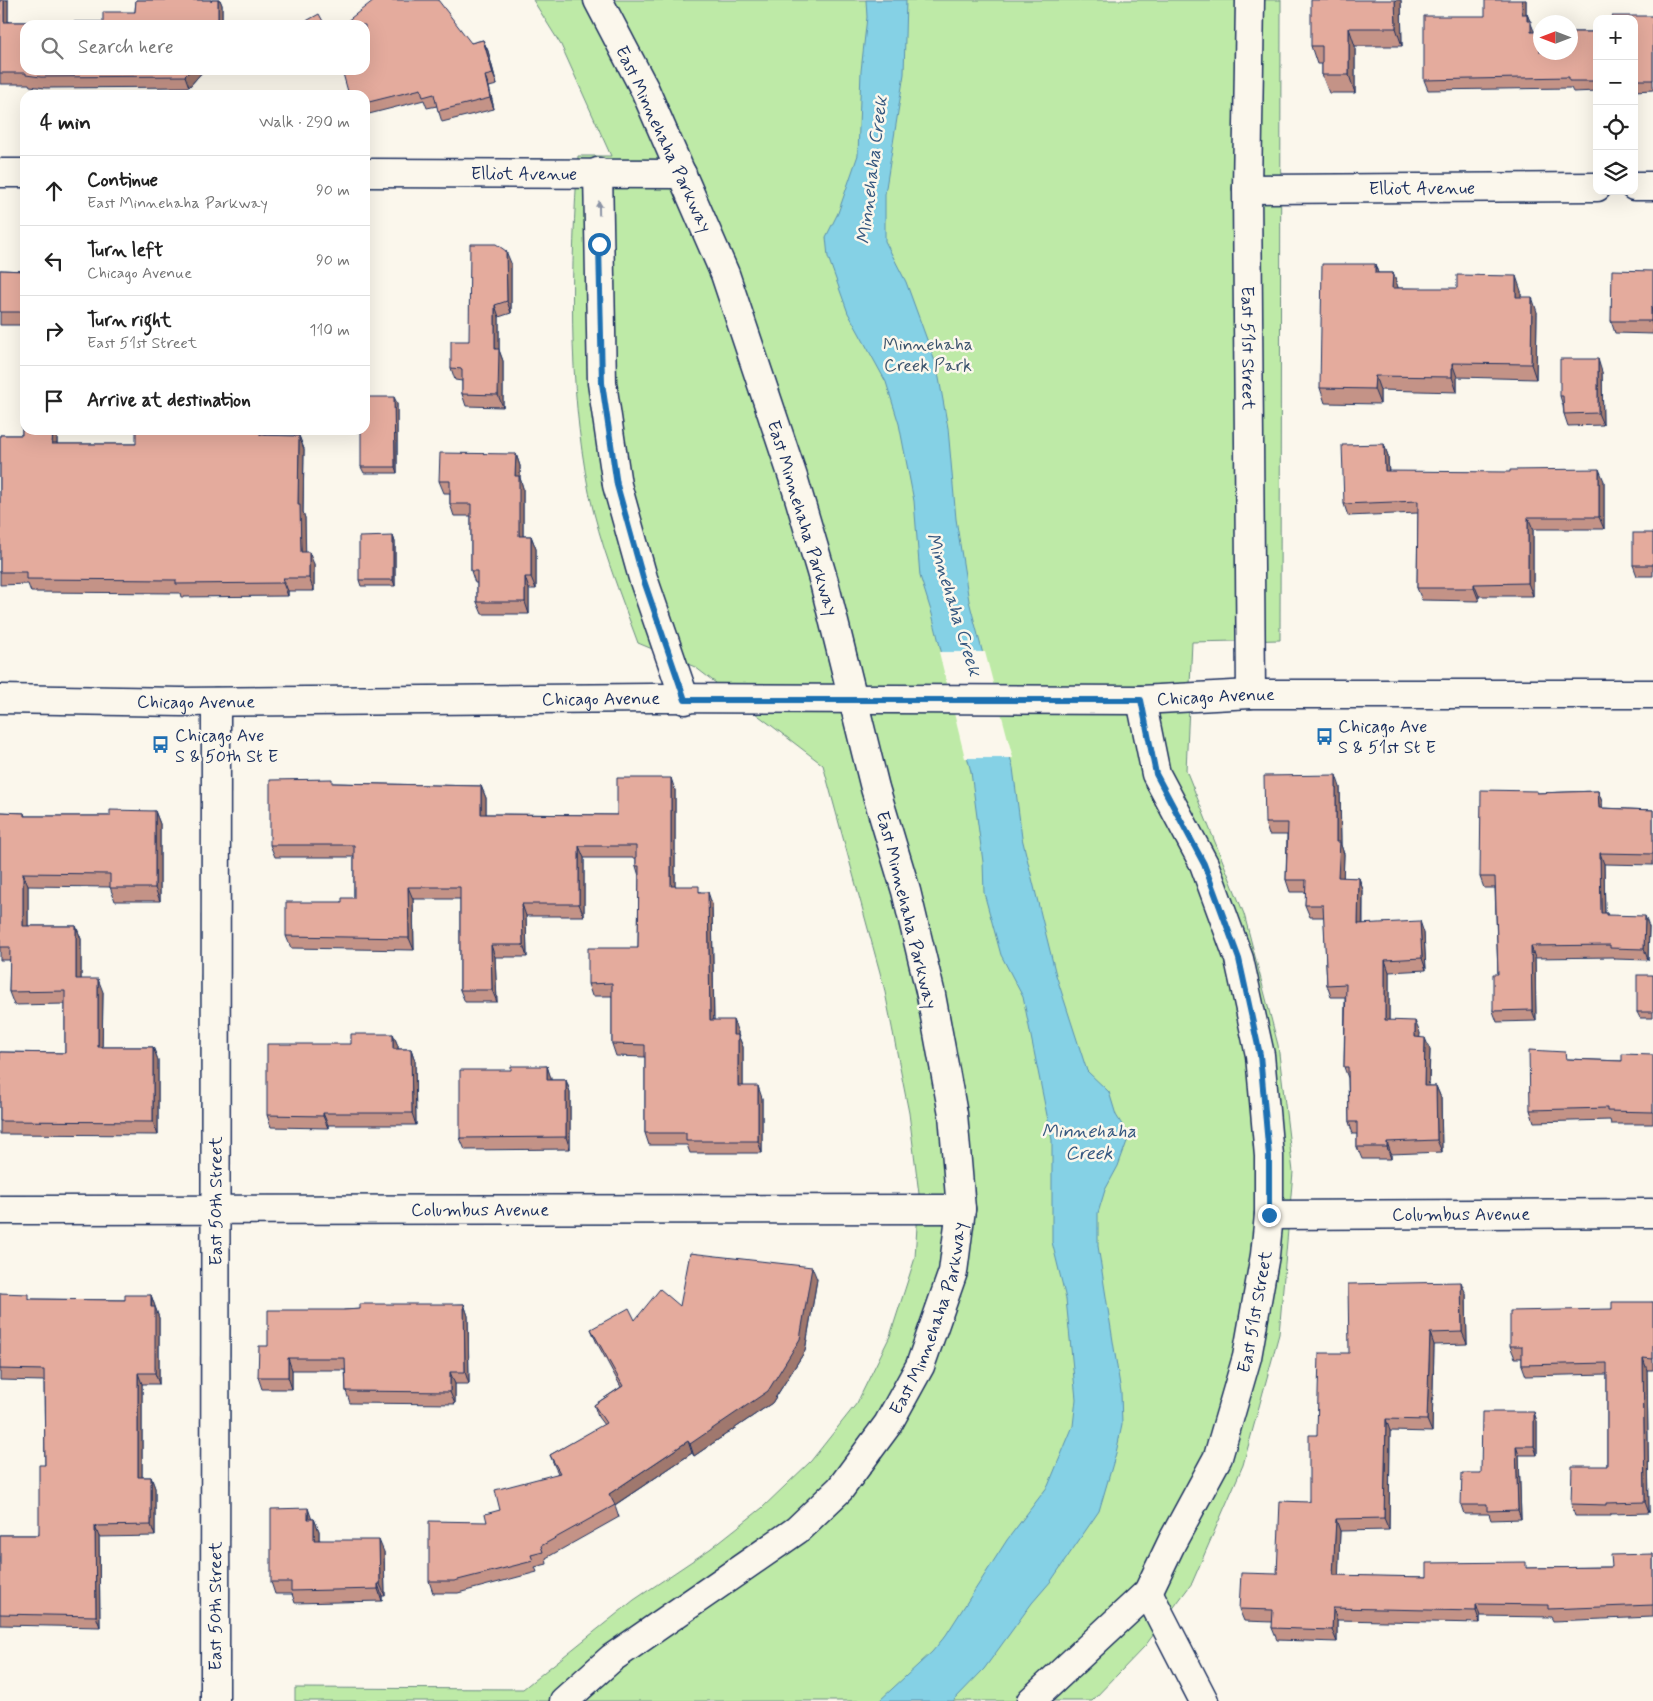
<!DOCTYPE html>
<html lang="en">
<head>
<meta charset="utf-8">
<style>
  :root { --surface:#fff; --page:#f6f6f6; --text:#222; --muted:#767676; --line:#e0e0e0 }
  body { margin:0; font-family:Mynerve,sans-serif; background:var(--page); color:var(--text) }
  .controls { position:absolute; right:15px; top:15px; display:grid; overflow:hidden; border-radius:10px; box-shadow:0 5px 20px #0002 }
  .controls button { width:45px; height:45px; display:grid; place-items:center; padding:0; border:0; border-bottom:1px solid var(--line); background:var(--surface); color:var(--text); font:25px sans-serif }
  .compass { position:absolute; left:1533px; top:15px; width:45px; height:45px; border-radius:50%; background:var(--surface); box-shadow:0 5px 20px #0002; rotate:270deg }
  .stop { position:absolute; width:15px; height:15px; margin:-11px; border:4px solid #1f6fb2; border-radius:50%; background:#fff }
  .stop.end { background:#1f6fb2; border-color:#fff; box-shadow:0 1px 5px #0008 }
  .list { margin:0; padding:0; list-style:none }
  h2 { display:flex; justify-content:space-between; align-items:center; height:65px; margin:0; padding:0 20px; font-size:21px }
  h2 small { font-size:16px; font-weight:400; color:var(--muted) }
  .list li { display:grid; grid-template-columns:32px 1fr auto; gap:15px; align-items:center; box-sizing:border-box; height:70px; padding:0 20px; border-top:1px solid var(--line) }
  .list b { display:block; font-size:19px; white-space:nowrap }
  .list p { margin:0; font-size:16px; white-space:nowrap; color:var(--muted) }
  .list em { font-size:16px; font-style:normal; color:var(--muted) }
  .icon { flex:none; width:28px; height:28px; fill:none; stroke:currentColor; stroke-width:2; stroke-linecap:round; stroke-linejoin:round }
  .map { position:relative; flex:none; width:1653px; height:1701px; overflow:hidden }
  .search { position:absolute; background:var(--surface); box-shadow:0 5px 20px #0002; left:20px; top:20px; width:350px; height:55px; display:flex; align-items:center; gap:12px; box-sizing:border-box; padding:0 18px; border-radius:15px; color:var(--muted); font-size:19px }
  .panel { position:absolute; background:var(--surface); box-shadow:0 5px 20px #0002; left:20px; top:90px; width:350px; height:345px; border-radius:15px }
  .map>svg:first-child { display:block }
  .green { fill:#beeaa7; stroke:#6c8c82 }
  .water { fill:#85d1e5; stroke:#5b90af }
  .pier { fill:#fbf7ec }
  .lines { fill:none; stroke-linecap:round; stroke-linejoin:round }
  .street-casing { stroke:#1b2f5e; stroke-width:31 }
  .secondary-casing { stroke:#1b2f5e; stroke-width:31 }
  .street { stroke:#fbf7ec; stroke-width:28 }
  .secondary { stroke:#fbf7ec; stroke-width:28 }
  .wall { fill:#c49387; stroke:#1b2f5e }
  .shaded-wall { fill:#a0786e; stroke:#1b2f5e }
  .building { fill:#e4ab9d; stroke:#1b2f5e }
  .oneway { fill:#8b93a5 }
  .route { stroke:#1f6fb2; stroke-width:6 }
  .labels { text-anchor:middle; stroke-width:5; stroke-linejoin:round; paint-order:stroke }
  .street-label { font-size:18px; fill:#1b2f5e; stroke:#fbf7ec }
  .park-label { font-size:18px; fill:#3c546d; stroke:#fbf7ec }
  .poi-label { font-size:18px; fill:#1b2f5e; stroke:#fbf7ec; text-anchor:start }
  .water-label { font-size:19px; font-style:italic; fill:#365880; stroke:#fbf7ec }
</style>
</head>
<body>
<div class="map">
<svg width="1653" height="1701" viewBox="0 0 1653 1701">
  <rect width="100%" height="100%" fill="#fbf7ec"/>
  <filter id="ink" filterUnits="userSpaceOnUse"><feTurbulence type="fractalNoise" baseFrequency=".02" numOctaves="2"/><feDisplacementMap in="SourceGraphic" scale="10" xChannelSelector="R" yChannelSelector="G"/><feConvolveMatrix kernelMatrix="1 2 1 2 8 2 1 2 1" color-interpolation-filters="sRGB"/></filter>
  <g filter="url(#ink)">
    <!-- green -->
    <path class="green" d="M 533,0 L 1281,0 L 1280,640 L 1192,642 L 1186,770 L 1244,914 L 1278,1045 L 1293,1172 L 1279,1334 L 1243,1465 L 1192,1583 L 1145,1646 L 1092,1701 L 295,1701 L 295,1688 L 523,1689 L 634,1600 L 710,1549 L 762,1508 L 811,1461 L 857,1403 L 890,1336 L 915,1258 L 919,1194 L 909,1113 L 884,987 L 823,765 L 695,667 L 638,643 C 620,594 600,544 589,492 C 567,381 571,269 578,156 L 611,156 L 561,45 Z"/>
    <!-- water -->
    <path class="water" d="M 866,0 L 906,0 L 904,74 L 885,194 L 885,241 L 906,282 L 937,367 L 948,428 L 956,519 L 969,601 L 1013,768 L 1022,838 L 1056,975 L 1087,1071 L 1109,1092 L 1116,1115 L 1129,1136 L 1118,1166 L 1105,1190 L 1098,1213 L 1098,1246 L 1121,1392 L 1122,1425 L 1116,1453 L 1099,1511 L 1051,1581 L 1032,1603 L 984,1669 L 953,1701 L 879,1701 L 932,1652 L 946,1635 L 1007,1540 L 1048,1486 L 1073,1426 L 1076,1399 L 1066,1299 L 1052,1242 L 1052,1140 L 1023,997 L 1001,955 L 984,893 L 983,862 L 971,772 L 932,614 L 920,576 L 914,501 L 899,424 L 886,382 L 848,313 L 828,257 L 826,237 L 838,213 L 858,155 L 861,71 L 867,17 Z"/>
    <!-- pier -->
    <path class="pier" d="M 939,652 L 985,652 L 1013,758 L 965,758 Z"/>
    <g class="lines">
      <defs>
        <g id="street">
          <path id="s1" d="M 1250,0 L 1247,189 L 1251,694"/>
          <path d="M 598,172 L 602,383 L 617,485 L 643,578 L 685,700"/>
          <path d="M 0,173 L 25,173"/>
          <path id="s2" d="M 365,173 L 682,174"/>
          <path d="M 1634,186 L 1653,186"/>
          <path id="s3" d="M 1247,189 L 1597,187"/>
          <path id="s4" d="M 0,1210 L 961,1209"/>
          <path id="s5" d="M 1269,1215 L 1653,1213"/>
          <path d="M 1148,1592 L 1204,1701"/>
          <path id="s6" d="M 215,1701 L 216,702"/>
          <path id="s7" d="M 1031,1701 L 1148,1592 L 1172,1542 L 1218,1457 L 1247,1357 L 1265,1255 L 1269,1215 L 1269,1156 L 1260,1055 L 1239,959 L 1204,864 L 1156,774 L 1141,700"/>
        </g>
        <g id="secondary">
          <path id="s8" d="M 0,699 L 181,702 L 653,698 L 1141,700 L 1251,694 L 1653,694"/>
          <path id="s9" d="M 564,1701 L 612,1658 L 797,1530 L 840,1489 L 888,1424 L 920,1366 L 953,1272 L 961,1209 L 953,1114 L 931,995 L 906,891 L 875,788 L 824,582 L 793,477 L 725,274 L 645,90 L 598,0"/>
        </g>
      </defs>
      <!-- street casing -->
      <use href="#street" class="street-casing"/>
      <!-- secondary casing -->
      <use href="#secondary" class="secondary-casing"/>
      <!-- street -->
      <use href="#street" class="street"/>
      <!-- secondary -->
      <use href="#secondary" class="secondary"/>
    </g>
    <!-- wall -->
    <g class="wall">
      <path d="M 0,0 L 8,0 L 8,22 L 103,22 L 135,12 L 136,0 L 220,0 L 222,5 L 222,25 L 204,70 L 189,87 L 45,88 L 30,86 L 29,84 L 0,84 Z"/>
      <path d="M 1401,0 L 1402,46 L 1355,46 L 1355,93 L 1329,93 L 1322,75 L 1322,64 L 1317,64 L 1311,46 Z"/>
      <path d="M 1526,0 L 1526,14 L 1527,14 L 1534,32 L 1597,32 L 1597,91 L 1573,92 L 1571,88 L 1428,90 L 1424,80 L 1485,16 Z"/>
      <path d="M 1653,16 L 1653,90 L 1634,91 L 1634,19 Z"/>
      <path d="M 483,40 L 488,51 L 497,85 L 489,87 L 494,109 L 442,122 L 437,106 L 427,108 L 424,100 L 365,115 L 365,95 L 471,43 Z"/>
      <path d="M 511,263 L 511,313 L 499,317 L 499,350 L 503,361 L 503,407 L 466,406 L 462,394 L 462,381 L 455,380 L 451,368 L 469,341 Z"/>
      <path d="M 1375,264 L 1378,273 L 1393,273 L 1398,288 L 1521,291 L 1521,297 L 1537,312 L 1536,379 L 1457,377 L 1457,392 L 1380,390 L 1380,404 L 1325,403 L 1320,388 Z"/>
      <path d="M 0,270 L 25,271 L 57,430 L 57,444 L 136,444 L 265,430 L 265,435 L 299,436 L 304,449 L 303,512 L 305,518 L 305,552 L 314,564 L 314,591 L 288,591 L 288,596 L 181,597 L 180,593 L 31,592 L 28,584 L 0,585 L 0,435 L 22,435 L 22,325 L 0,325 Z"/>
      <path d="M 1653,271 L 1653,334 L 1615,333 L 1611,321 Z"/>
      <path d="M 1602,372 L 1603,425 L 1568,426 L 1564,414 L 1563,406 L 1560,396 Z"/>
      <path d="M 397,403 L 397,473 L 364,473 L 361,467 Z"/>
      <path d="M 1384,444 L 1388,456 L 1389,472 L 1604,481 L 1604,529 L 1533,529 L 1533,596 L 1479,596 L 1479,601 L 1422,600 L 1417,588 L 1418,513 L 1348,516 L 1344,504 Z"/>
      <path d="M 516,454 L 520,466 L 520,478 L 523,488 L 523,536 L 531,536 L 536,549 L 536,589 L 529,589 L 529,614 L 482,614 L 477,602 L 477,583 L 475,583 L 471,571 L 471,516 L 454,516 L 450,504 L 450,493 L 444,493 L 439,481 Z"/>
      <path d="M 1653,533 L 1653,576 L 1637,576 L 1633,565 Z"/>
      <path d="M 393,536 L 395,542 L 395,586 L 361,586 L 359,580 Z"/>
      <path d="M 333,783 L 481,786 L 486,798 L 486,814 L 617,815 L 675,790 L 675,886 L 701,892 L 712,904 L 714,1020 L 738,1032 L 738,1035 L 743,1047 L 743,1086 L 762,1098 L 762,1153 L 690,1153 L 687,1145 L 649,1145 L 645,1133 L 645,1057 L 616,1056 L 612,1044 L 612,996 L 592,996 L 588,984 L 638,948 L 639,876 L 636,866 L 636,858 L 584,858 L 584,916 L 526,916 L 527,957 L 495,957 L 497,1002 L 465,1002 L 460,990 L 460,899 L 413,899 L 414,950 L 291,948 L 286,936 L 342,902 L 354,898 L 354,857 L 275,857 L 270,845 Z"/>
      <path d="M 1340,787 L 1341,845 L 1344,854 L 1343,878 L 1359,878 L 1363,890 L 1363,924 L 1424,933 L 1426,970 L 1389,972 L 1389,1021 L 1420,1033 L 1419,1038 L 1430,1050 L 1429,1086 L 1436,1086 L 1441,1098 L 1442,1152 L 1391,1154 L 1391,1159 L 1362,1159 L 1357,1147 L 1357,1134 L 1353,1134 L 1349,1122 L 1348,1078 L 1344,1067 L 1345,997 L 1331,997 L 1327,985 L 1324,917 L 1310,917 L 1305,905 L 1306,892 L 1290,892 L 1286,880 L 1287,835 L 1269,835 L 1265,823 Z"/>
      <path d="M 1598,791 L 1602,802 L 1602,808 L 1653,810 L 1653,865 L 1604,864 L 1605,913 L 1607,913 L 1607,915 L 1649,927 L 1648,960 L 1614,959 L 1613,957 L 1535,958 L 1536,1021 L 1497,1022 L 1493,1011 L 1498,974 L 1495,888 L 1484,888 L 1480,877 L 1537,793 Z"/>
      <path d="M 155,811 L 160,824 L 160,901 L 115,901 L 110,887 L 28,886 L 28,926 L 76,926 L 81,939 L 81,979 L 103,992 L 102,1047 L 153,1047 L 158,1060 L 158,1135 L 0,1134 L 0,1052 L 65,1053 L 65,1004 L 14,1005 L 9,992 L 10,960 L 0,960 L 0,812 L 24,813 L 25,816 L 110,816 Z"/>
      <path d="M 1653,975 L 1653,1018 L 1640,1018 L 1637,1012 Z"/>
      <path d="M 393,1034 L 398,1046 L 398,1049 L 411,1049 L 415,1061 L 416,1125 L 328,1125 L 328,1128 L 271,1127 L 267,1115 L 351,1044 Z"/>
      <path d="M 1653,1055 L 1653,1124 L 1611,1124 L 1610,1120 L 1534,1122 L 1530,1110 L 1568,1059 L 1622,1061 Z"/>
      <path d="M 547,1066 L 551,1080 L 566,1080 L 570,1092 L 570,1149 L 465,1150 L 460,1138 L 511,1070 Z"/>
      <path d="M 817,1279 L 805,1351 L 772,1403 L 694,1456 L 692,1453 L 615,1505 L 619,1517 L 546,1558 L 547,1564 L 535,1567 L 537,1572 L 458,1593 L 433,1593 L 429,1581 L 487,1522 L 500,1510 L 558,1473 L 555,1467 L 550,1455 L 604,1425 L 598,1417 L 594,1405 L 621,1387 L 596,1341 L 591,1329 L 635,1320 L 680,1306 Z"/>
      <path d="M 0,1293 L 30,1299 L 125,1300 L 151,1295 L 159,1318 L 159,1384 L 142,1384 L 142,1477 L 151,1477 L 155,1488 L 155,1536 L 99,1537 L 100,1627 L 0,1625 L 0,1535 L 39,1535 L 45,1465 L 44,1381 L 0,1380 Z"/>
      <path d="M 1466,1294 L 1467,1344 L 1434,1345 L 1432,1432 L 1390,1431 L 1389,1530 L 1340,1531 L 1338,1576 L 1427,1577 L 1529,1568 L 1612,1567 L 1653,1554 L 1653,1617 L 1553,1621 L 1551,1617 L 1480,1616 L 1480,1623 L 1337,1620 L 1337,1642 L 1277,1640 L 1272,1628 L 1273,1622 L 1244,1621 L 1239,1609 L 1277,1574 L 1309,1502 L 1317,1435 L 1349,1353 Z"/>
      <path d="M 1653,1302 L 1653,1370 L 1647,1370 L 1649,1513 L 1611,1514 L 1611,1516 L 1575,1516 L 1571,1504 L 1607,1466 L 1607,1374 L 1526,1376 L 1522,1365 L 1522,1358 L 1515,1358 L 1510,1346 L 1612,1309 Z"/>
      <path d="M 464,1304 L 468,1316 L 469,1384 L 455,1384 L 455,1404 L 350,1403 L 346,1391 L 345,1370 L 292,1370 L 292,1389 L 262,1389 L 258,1377 L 268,1346 L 344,1310 Z"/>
      <path d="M 1537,1421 L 1537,1455 L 1519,1455 L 1521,1519 L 1491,1520 L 1489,1514 L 1464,1514 L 1461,1505 L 1481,1473 Z"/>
      <path d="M 312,1519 L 314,1519 L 319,1531 L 319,1540 L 384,1552 L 385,1596 L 382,1596 L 382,1601 L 295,1603 L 292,1594 L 275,1594 L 271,1582 Z"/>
    </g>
    <!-- shaded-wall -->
    <g class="shaded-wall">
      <path d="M 4,0 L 8,0 L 8,33 L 4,22 Z"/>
      <path d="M 218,0 L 220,0 L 222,5 L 222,25 L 218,25 Z"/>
      <path d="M 1395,0 L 1401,0 L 1402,46 L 1396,28 Z"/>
      <path d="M 1522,0 L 1526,0 L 1526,25 L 1522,14 Z"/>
      <path d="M 1527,14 L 1534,31 L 1535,42 L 1527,21 Z"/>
      <path d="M 1349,28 L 1355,46 L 1355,93 L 1349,75 Z"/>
      <path d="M 483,40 L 488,51 L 497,85 L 493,74 Z"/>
      <path d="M 191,70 L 204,70 L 189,87 L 185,76 Z"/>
      <path d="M 485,76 L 489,87 L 494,109 L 490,98 Z"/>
      <path d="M 506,251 L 511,263 L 511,313 L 507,301 Z"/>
      <path d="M 1375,264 L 1380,279 L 1375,273 Z"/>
      <path d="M 1393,273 L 1398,287 L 1398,303 L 1392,288 Z"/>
      <path d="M 1516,276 L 1521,291 L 1521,312 L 1516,297 Z"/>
      <path d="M 1532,297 L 1537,312 L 1536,379 L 1531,364 Z"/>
      <path d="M 495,305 L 499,317 L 499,350 L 503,361 L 503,407 L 498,395 L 495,349 Z"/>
      <path d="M 1651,308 L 1653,313 L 1653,328 L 1651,321 Z"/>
      <path d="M 1598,359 L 1602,372 L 1603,425 L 1598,413 Z"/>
      <path d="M 1452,363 L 1457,377 L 1457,392 L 1452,377 Z"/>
      <path d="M 1375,376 L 1380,390 L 1380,404 L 1374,389 Z"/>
      <path d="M 394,397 L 397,403 L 397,473 L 395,467 Z"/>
      <path d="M 53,430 L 57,430 L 57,457 L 52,444 Z"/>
      <path d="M 260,430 L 265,430 L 265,448 L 260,435 Z"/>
      <path d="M 299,436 L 304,449 L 303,512 L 305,518 L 306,564 L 301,552 L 298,505 Z"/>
      <path d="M 1384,444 L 1388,456 L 1389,484 L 1385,471 Z"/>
      <path d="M 516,454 L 520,466 L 520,478 L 523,488 L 523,549 L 519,536 L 515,476 Z"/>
      <path d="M 1599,469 L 1604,481 L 1604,529 L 1599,517 Z"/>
      <path d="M 1528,517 L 1533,529 L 1533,596 L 1528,583 Z"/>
      <path d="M 393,536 L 395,542 L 395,586 L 393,580 Z"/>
      <path d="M 531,536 L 536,549 L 536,589 L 531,577 Z"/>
      <path d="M 309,552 L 314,564 L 314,591 L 309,578 Z"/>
      <path d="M 525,577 L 529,589 L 529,614 L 525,602 Z"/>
      <path d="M 283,578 L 288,591 L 288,596 L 283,583 Z"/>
      <path d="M 1474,584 L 1479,596 L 1479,601 L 1474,588 Z"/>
      <path d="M 1336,775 L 1340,787 L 1341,845 L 1344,854 L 1343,890 L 1338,877 L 1336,842 Z"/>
      <path d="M 671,778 L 675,790 L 675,898 L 671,886 Z"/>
      <path d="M 481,786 L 486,798 L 486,826 L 481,814 Z"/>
      <path d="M 1598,791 L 1602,802 L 1603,819 L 1599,808 Z"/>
      <path d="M 155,811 L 160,824 L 160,901 L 155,888 Z"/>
      <path d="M 579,846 L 584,858 L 584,916 L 579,904 Z"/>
      <path d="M 1600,853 L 1604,864 L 1605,924 L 1601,913 Z"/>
      <path d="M 23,873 L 28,886 L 28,939 L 23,926 Z"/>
      <path d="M 1359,878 L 1363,890 L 1362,936 L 1358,924 Z"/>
      <path d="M 408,887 L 413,899 L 414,950 L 409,938 Z"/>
      <path d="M 708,892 L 712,904 L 714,1032 L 710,1020 Z"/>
      <path d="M 522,904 L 526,916 L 527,957 L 523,945 Z"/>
      <path d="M 1645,916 L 1649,927 L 1648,960 L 1644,949 Z"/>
      <path d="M 1420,921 L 1424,933 L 1426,970 L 1422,958 Z"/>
      <path d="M 76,926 L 81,939 L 81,992 L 76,979 Z"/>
      <path d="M 491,945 L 495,957 L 497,1002 L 492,990 Z"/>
      <path d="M 1531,946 L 1535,958 L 1536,1021 L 1532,1010 Z"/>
      <path d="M 1385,960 L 1389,972 L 1389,1033 L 1385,1020 Z"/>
      <path d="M 98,979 L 103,992 L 102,1060 L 98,1047 Z"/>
      <path d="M 733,1020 L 738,1032 L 738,1047 L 733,1035 Z"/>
      <path d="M 1415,1021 L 1420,1033 L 1419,1050 L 1415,1037 Z"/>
      <path d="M 393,1034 L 398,1046 L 398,1061 L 393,1049 Z"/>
      <path d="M 738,1035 L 743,1047 L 743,1098 L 738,1086 Z"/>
      <path d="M 1425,1038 L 1430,1050 L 1428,1098 L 1424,1086 Z"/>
      <path d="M 153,1047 L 158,1060 L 158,1135 L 153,1122 Z"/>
      <path d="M 411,1049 L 415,1061 L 416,1125 L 412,1113 Z"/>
      <path d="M 547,1066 L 551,1078 L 551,1092 L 547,1080 Z"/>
      <path d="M 566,1080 L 570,1092 L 570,1149 L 566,1137 Z"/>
      <path d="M 758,1086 L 762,1098 L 762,1153 L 758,1141 Z"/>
      <path d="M 1436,1086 L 1441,1098 L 1442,1152 L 1437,1140 Z"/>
      <path d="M 323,1113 L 328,1125 L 328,1128 L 323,1116 Z"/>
      <path d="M 1387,1142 L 1391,1154 L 1391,1159 L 1387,1147 Z"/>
      <path d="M 812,1267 L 817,1279 L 805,1351 L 772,1403 L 694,1456 L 690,1444 Z"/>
      <path d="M 1461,1282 L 1466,1294 L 1467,1344 L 1462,1332 Z"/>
      <path d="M 151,1295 L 159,1318 L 159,1384 L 155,1373 Z"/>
      <path d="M 464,1304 L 468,1316 L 469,1384 L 465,1372 Z"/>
      <path d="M 1430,1333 L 1434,1345 L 1432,1432 L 1427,1420 Z"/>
      <path d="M 288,1358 L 292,1370 L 292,1389 L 288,1377 Z"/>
      <path d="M 1643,1358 L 1647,1370 L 1649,1513 L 1645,1502 Z"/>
      <path d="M 450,1372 L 455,1384 L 455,1404 L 450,1392 Z"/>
      <path d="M 138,1373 L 142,1384 L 142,1488 L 138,1477 Z"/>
      <path d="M 1534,1412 L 1537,1421 L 1537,1455 L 1534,1446 Z"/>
      <path d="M 1386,1419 L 1390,1431 L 1389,1530 L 1384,1518 Z"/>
      <path d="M 688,1441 L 692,1453 L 613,1506 L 609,1494 Z"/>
      <path d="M 1516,1446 L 1519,1455 L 1521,1519 L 1518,1510 Z"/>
      <path d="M 151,1477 L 155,1488 L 155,1536 L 151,1525 Z"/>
      <path d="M 308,1508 L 312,1520 L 308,1519 Z"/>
      <path d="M 314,1519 L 319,1531 L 319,1552 L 314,1540 Z"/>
      <path d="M 1336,1519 L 1340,1531 L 1338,1587 L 1333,1575 Z"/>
      <path d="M 95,1526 L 99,1537 L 100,1627 L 96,1616 Z"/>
      <path d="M 379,1540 L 384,1552 L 385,1596 L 380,1584 Z"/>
      <path d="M 378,1584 L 382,1596 L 382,1601 L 378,1589 Z"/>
      <path d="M 1476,1604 L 1480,1616 L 1480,1623 L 1476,1611 Z"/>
      <path d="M 1333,1608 L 1337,1620 L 1337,1642 L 1332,1630 Z"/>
    </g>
    <!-- building -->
    <g class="building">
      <path d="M 0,0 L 4,0 L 4,22 L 103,22 L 103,12 L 135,12 L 136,0 L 211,0 L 211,2 L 212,0 L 218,0 L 218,25 L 25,25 L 25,70 L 191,70 L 185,76 L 41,77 L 26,75 L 26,73 L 0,73 Z"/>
      <path d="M 374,0 L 438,0 L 471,43 L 483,40 L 493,74 L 485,76 L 490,98 L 438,111 L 434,94 L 423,97 L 421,89 L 365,103 L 365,95 L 349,95 L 342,70 L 365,70 L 365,25 L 342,25 Z"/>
      <path d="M 1311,0 L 1395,0 L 1396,28 L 1349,28 L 1349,75 L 1322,75 L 1322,46 L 1311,46 Z"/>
      <path d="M 1485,0 L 1522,0 L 1522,14 L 1527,14 L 1527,21 L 1531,21 L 1531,32 L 1540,32 L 1540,52 L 1570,52 L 1570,32 L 1597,32 L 1597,81 L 1569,81 L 1569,77 L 1424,80 L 1424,16 L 1485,16 Z"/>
      <path d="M 319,14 L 325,25 L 299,25 Z"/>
      <path d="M 1612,16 L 1653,16 L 1653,80 L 1634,80 L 1634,19 L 1612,19 Z"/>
      <path d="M 470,244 L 496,244 L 506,251 L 507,301 L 495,305 L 495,349 L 499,349 L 498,395 L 462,394 L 462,369 L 451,368 L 451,341 L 469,341 Z"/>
      <path d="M 1322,264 L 1375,264 L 1375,273 L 1393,273 L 1392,288 L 1457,288 L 1457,275 L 1516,276 L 1516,297 L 1532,297 L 1531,364 L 1452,363 L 1452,377 L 1375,376 L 1374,389 L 1320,388 Z"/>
      <path d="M 0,270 L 25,271 L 25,430 L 53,430 L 52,444 L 136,444 L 136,430 L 260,430 L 260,435 L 299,436 L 298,505 L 300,505 L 301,552 L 309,552 L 309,578 L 283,578 L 283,583 L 176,584 L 176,580 L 26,579 L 26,572 L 0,572 L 0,435 L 22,435 L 22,312 L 0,312 Z"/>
      <path d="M 1612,270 L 1653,271 L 1653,307 L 1651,308 L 1651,321 L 1611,321 Z"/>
      <path d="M 1560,359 L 1598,359 L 1598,413 L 1564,414 L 1563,396 L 1560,396 Z"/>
      <path d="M 365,397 L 394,397 L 395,467 L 361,467 L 361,430 L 365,430 Z"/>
      <path d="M 1384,444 L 1385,471 L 1510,472 L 1510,470 L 1599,469 L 1599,517 L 1528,517 L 1528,583 L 1474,584 L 1474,588 L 1417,588 L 1418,501 L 1344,504 L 1342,445 Z"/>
      <path d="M 440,453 L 516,454 L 515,476 L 519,476 L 519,536 L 531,536 L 531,577 L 525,577 L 525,602 L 477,602 L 477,571 L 471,571 L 471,504 L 450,504 L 450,481 L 439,481 Z"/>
      <rect x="1633" y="533" width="20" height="32"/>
      <path d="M 393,536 L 393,580 L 359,580 L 359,537 Z"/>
      <path d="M 1336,775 L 1336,842 L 1340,842 L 1338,877 L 1359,878 L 1358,924 L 1420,921 L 1422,958 L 1385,960 L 1385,1020 L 1415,1021 L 1415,1037 L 1425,1038 L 1424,1086 L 1436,1086 L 1437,1140 L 1387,1142 L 1387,1147 L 1357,1147 L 1357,1122 L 1349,1122 L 1348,1067 L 1344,1067 L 1346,984 L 1327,985 L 1323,905 L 1305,905 L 1306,880 L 1286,880 L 1288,823 L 1265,823 L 1264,776 Z"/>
      <path d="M 617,778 L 671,778 L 671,886 L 699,886 L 699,892 L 708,892 L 710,1020 L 733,1020 L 733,1035 L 738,1035 L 738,1086 L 758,1086 L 758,1141 L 686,1141 L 686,1133 L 645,1133 L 645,1045 L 612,1044 L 612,983 L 588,984 L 588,948 L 638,948 L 639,866 L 636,866 L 636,846 L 579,846 L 579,904 L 522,904 L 523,945 L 491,945 L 492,990 L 460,990 L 460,887 L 408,887 L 409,938 L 286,936 L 286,902 L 342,902 L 342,898 L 354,898 L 354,845 L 270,845 L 270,780 L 332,779 L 332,783 L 481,786 L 481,814 L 617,815 Z"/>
      <path d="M 1481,790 L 1537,791 L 1537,793 L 1598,791 L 1599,808 L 1653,810 L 1653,854 L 1600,853 L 1601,913 L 1607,913 L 1607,915 L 1645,916 L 1644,949 L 1610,948 L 1610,945 L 1531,946 L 1532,1010 L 1493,1011 L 1493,974 L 1498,974 L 1495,877 L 1480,877 Z"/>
      <path d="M 110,810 L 155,811 L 155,888 L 110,888 L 110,874 L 23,873 L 23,926 L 76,926 L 76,979 L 98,979 L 98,1047 L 153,1047 L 153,1122 L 0,1121 L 0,1052 L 65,1053 L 65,991 L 9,992 L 10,947 L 0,947 L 0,812 L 24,813 L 24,816 L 110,816 Z"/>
      <rect x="1637" y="975" width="16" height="37"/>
      <path d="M 351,1034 L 393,1034 L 393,1049 L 411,1049 L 412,1113 L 323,1113 L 323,1116 L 267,1115 L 267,1044 L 351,1044 Z"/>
      <path d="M 1529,1050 L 1565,1052 L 1566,1059 L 1622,1061 L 1622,1054 L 1653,1055 L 1653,1112 L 1607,1111 L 1607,1108 L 1530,1110 Z"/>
      <path d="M 511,1066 L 547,1066 L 547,1080 L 566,1080 L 566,1137 L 460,1138 L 460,1070 L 511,1070 Z"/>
      <path d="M 690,1253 L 812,1267 L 800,1339 L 768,1391 L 690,1444 L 688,1441 L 609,1494 L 615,1505 L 541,1546 L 543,1552 L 531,1555 L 533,1561 L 454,1581 L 429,1581 L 429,1521 L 487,1522 L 485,1514 L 500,1510 L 495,1490 L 560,1473 L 550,1455 L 606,1423 L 594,1405 L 623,1386 L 591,1329 L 629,1308 L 635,1320 L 660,1289 L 680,1306 Z"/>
      <path d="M 1461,1282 L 1462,1332 L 1430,1333 L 1427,1420 L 1386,1419 L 1384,1518 L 1336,1519 L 1333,1575 L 1427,1577 L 1427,1563 L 1526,1562 L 1526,1568 L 1612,1567 L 1611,1555 L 1653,1554 L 1653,1605 L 1548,1609 L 1548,1605 L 1476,1604 L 1476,1611 L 1333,1608 L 1332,1630 L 1272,1628 L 1273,1610 L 1239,1609 L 1241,1573 L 1277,1574 L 1280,1501 L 1309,1502 L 1309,1435 L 1317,1435 L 1319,1353 L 1349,1353 L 1348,1284 Z"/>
      <path d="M 0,1293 L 28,1294 L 28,1299 L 125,1300 L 125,1295 L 151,1295 L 151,1307 L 155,1307 L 155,1373 L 138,1373 L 138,1477 L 151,1477 L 151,1525 L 95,1526 L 96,1616 L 0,1614 L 0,1535 L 39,1535 L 39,1465 L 45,1465 L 44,1370 L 0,1369 Z"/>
      <path d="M 1612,1302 L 1653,1302 L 1653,1359 L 1643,1358 L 1645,1502 L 1606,1503 L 1606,1505 L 1571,1504 L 1572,1466 L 1607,1466 L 1607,1363 L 1522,1365 L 1522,1346 L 1510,1346 L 1510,1311 L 1612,1309 Z"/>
      <path d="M 360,1304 L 464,1304 L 465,1372 L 450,1372 L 450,1392 L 346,1391 L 345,1358 L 288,1358 L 288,1377 L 258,1377 L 259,1346 L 268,1346 L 268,1310 L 344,1310 L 360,1309 Z"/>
      <path d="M 1482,1412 L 1534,1412 L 1534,1446 L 1516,1446 L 1518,1510 L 1487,1511 L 1487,1505 L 1461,1505 L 1462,1473 L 1481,1473 Z"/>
      <path d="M 308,1508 L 308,1519 L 314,1519 L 314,1540 L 379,1540 L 380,1584 L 378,1584 L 378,1589 L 291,1591 L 291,1582 L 271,1582 L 271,1509 Z"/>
    </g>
    <!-- one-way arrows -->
    <defs><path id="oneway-solid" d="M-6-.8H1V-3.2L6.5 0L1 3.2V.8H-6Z" transform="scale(1.25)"/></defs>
    <use class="oneway" href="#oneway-solid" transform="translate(599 208) rotate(-91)"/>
  </g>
  <g class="lines" filter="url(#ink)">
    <!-- route -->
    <path class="route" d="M 599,244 L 602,383 L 617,485 L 643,578 L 685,700 L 1141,700 L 1156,774 L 1204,864 L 1239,959 L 1260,1055 L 1269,1156 L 1269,1215"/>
  </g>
  <!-- icons -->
  <defs>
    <symbol id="bus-bare" viewBox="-9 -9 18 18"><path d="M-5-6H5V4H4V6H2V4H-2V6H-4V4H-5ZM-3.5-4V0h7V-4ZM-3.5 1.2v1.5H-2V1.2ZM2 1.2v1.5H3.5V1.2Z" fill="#1f6fb2" stroke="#fbf7ec" stroke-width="2.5" paint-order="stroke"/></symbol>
  </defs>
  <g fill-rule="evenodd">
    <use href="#bus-bare" x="1312" y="724" width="25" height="25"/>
    <use href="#bus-bare" x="148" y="732" width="25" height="25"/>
  </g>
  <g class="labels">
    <!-- street labels -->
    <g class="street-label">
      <text transform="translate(664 139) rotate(65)" y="6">East Minnehaha Parkway</text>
      <text dy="6" stroke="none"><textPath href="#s2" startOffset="159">Elliot Avenue</textPath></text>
      <text dy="6" stroke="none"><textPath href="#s3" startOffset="175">Elliot Avenue</textPath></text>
      <text dy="6" stroke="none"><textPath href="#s1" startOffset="348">East 51st Street</textPath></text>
      <text transform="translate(803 518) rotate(73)" y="6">East Minnehaha Parkway</text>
      <text dy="6" stroke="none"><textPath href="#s8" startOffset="1216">Chicago Avenue</textPath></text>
      <text dy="6" stroke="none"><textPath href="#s8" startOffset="601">Chicago Avenue</textPath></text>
      <text dy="6" stroke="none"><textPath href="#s8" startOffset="196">Chicago Avenue</textPath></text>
      <text transform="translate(907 910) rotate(76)" y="6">East Minnehaha Parkway</text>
      <text dy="6" stroke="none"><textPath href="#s6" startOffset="500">East 50th Street</textPath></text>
      <text dy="6" stroke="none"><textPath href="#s4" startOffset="480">Columbus Avenue</textPath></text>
      <text dy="6" stroke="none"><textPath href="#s5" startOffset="192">Columbus Avenue</textPath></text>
      <text dy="6" stroke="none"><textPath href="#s7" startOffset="462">East 51st Street</textPath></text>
      <text dy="6" stroke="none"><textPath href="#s9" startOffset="544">East Minnehaha Parkway</textPath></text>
      <text dy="6" stroke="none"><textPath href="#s6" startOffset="95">East 50th Street</textPath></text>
    </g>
    <!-- park labels -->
    <g class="park-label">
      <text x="928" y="350">Minnehaha<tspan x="928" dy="21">Creek Park</tspan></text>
    </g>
    <!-- poi labels -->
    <g class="poi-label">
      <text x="1338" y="732">Chicago Ave<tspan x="1338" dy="21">S &amp; 51st St E</tspan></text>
      <text x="175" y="741">Chicago Ave<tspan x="175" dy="21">S &amp; 50th St E</tspan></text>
    </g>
    <!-- water labels -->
    <g class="water-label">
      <text transform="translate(871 170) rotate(-83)" y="7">Minnehaha Creek</text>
      <text transform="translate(955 604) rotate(73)" y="7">Minnehaha Creek</text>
      <text x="1089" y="1137">Minnehaha<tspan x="1089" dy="22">Creek</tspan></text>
    </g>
  </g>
</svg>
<div class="controls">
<button>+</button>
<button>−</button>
<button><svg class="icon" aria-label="locate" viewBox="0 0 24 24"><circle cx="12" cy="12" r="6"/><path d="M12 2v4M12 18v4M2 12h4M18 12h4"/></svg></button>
<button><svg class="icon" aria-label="layers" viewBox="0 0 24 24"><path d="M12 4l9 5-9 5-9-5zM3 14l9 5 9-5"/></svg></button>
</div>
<svg class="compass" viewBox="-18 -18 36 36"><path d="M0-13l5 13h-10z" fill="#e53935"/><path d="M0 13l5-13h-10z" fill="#767676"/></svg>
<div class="stop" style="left:599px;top:244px"></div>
<div class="stop end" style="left:1269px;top:1215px"></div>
<div class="search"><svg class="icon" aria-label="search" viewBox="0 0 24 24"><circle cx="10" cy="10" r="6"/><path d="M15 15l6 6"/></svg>Search here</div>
<section class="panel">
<h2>4 min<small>Walk · 290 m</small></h2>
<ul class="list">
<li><svg class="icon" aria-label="ahead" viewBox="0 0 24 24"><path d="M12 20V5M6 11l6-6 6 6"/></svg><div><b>Continue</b><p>East Minnehaha Parkway</p></div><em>90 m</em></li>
<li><svg class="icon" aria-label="left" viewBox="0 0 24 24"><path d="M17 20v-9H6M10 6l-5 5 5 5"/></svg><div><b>Turn left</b><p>Chicago Avenue</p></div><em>90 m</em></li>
<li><svg class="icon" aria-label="right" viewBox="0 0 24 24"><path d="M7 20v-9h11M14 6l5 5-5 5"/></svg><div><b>Turn right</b><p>East 51st Street</p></div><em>110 m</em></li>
<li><svg class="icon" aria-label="arrive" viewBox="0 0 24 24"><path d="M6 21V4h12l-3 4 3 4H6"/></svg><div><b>Arrive at destination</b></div></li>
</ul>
</section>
</div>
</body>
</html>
